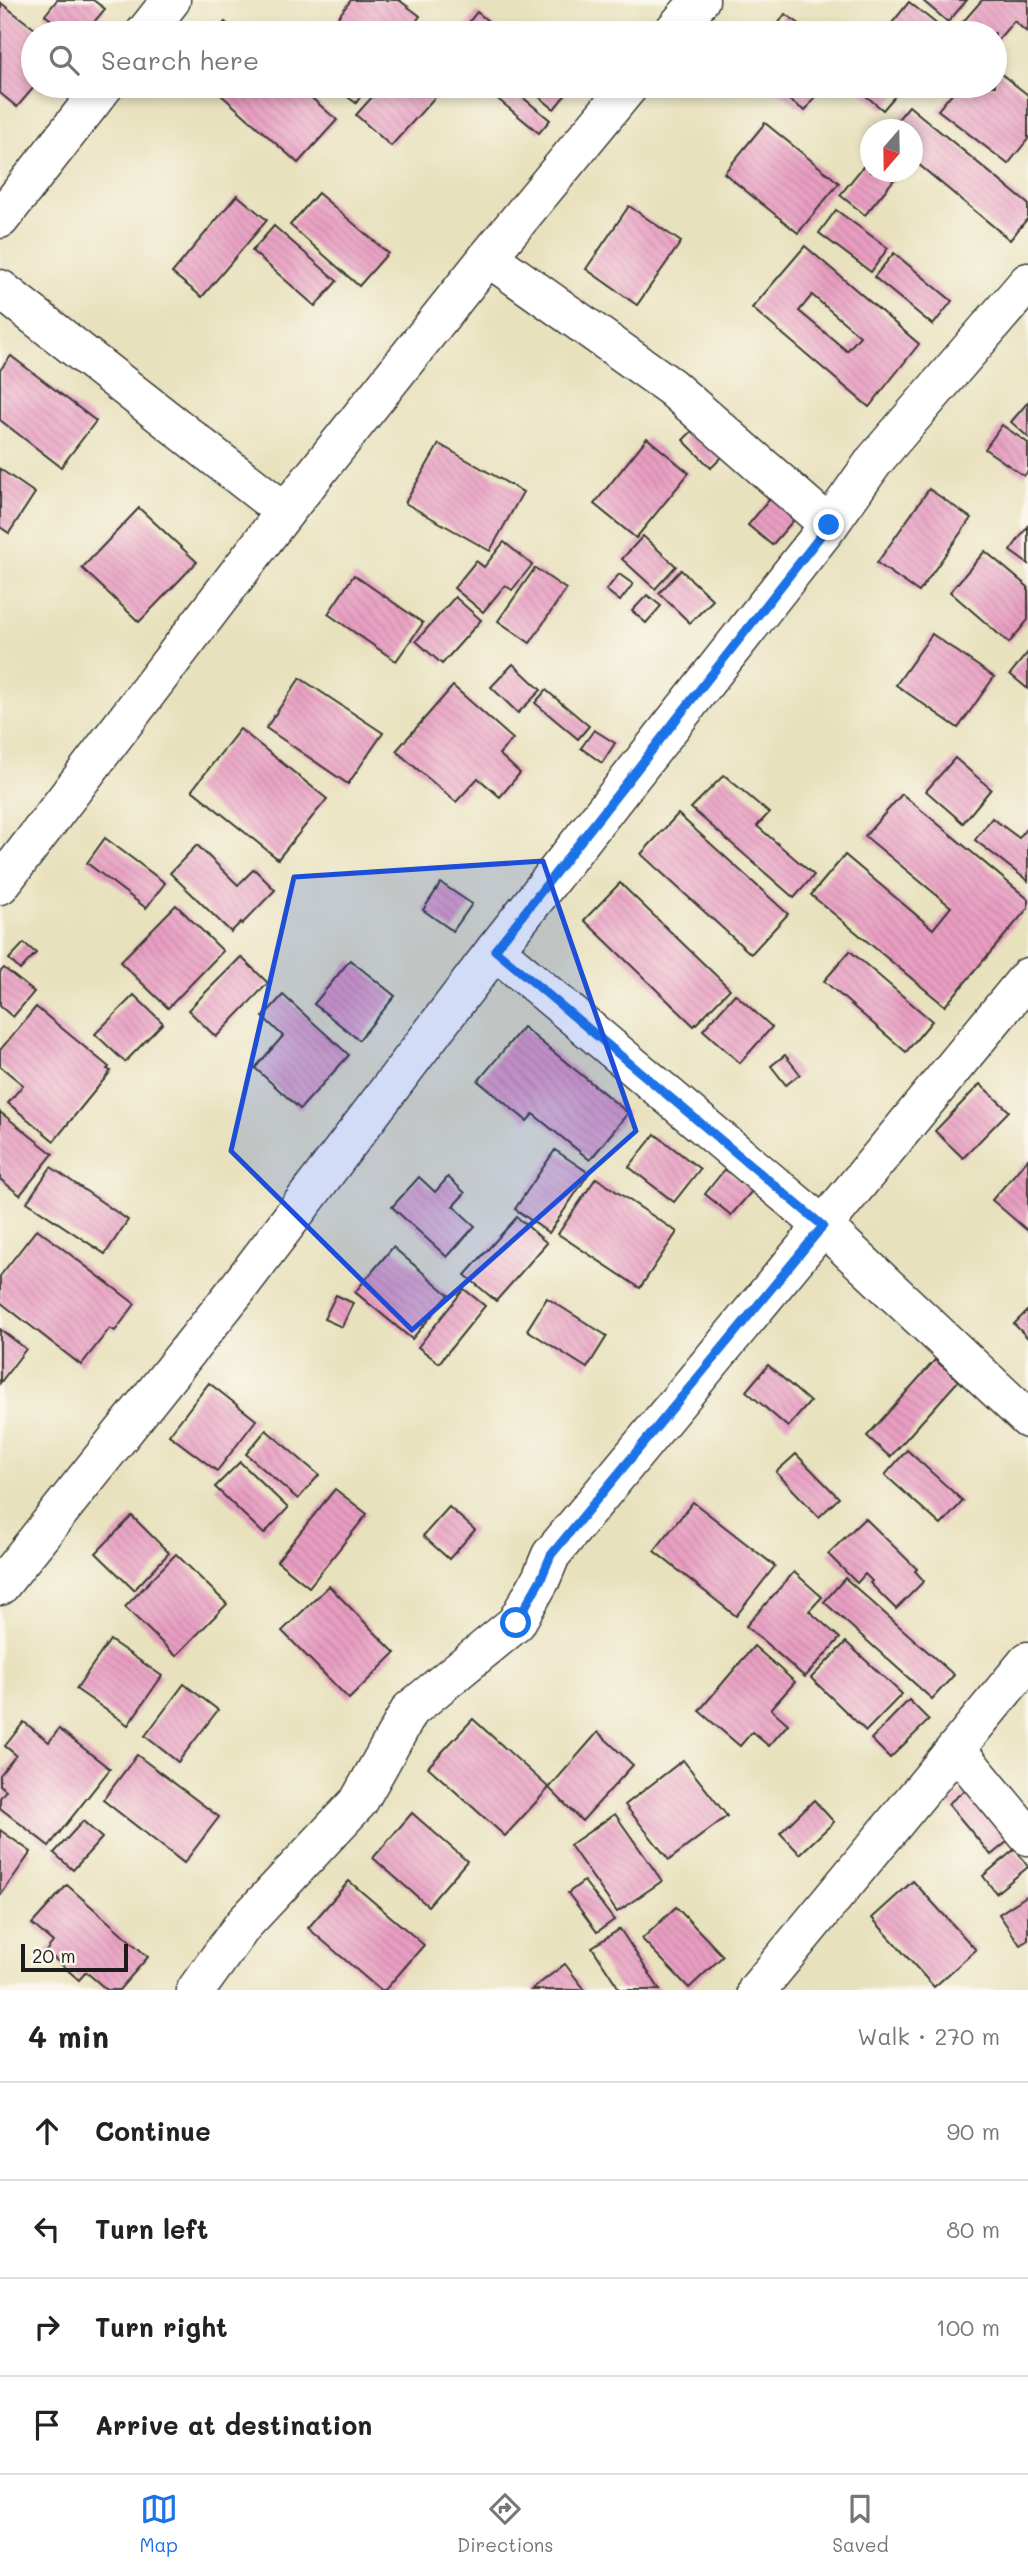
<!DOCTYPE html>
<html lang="en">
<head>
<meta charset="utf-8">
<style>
  :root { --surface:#fff; --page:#f6f6f6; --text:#222; --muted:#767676; --line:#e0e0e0; --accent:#1a73e8 }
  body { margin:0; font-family:Mali,sans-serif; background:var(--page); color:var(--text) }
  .compass { position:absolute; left:860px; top:119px; width:63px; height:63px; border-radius:50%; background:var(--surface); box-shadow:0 4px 10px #0003; rotate:200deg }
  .scale { position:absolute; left:21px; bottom:18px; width:107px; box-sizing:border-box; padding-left:7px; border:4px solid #1c1c1c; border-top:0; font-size:19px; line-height:24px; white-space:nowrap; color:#1c1c1c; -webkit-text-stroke:5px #fbf7ec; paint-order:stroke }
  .stop { position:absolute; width:21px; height:21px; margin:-16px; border:5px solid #1a73e8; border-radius:50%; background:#fff }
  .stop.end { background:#1a73e8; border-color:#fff; box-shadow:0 2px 7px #0008 }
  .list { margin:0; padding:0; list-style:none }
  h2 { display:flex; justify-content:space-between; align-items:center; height:91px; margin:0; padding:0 28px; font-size:30px }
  h2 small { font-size:23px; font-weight:400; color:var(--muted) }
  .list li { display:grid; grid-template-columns:46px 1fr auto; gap:21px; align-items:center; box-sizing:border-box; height:98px; padding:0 28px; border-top:2px solid var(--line) }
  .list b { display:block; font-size:26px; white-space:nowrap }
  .list em { font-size:23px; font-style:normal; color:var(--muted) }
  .icon { flex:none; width:38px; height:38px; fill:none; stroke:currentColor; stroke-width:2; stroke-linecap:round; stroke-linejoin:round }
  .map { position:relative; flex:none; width:1028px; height:1990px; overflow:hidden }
  .search { position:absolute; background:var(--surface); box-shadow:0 4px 10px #0003; left:21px; right:21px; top:21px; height:77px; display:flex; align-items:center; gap:18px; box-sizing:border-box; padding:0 24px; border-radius:38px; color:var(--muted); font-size:26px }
  .sheet { height:483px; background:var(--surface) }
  nav { display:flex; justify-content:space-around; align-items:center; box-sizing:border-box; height:98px; border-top:2px solid var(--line); background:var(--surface); font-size:19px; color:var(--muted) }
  nav a { display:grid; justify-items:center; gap:4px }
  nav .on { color:var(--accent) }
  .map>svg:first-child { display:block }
  .building { fill:url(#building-back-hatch); fill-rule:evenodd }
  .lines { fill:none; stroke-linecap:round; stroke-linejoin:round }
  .minor-casing { stroke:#3b3a34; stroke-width:41 }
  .minor { stroke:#fff; stroke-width:38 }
  .route { stroke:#1a73e8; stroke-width:9 }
  .marked { fill:#1d4ed8; fill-opacity:0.2; stroke:#1d4ed8; stroke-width:5; stroke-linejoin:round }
</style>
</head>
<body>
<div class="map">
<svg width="1028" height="1990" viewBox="0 0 1028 1990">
  <defs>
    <pattern id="building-back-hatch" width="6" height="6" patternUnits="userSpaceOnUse" patternTransform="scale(1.75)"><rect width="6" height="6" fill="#e89dc1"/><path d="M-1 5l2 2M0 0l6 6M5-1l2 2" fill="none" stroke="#c687a5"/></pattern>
  </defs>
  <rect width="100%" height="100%" fill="#fbf7ec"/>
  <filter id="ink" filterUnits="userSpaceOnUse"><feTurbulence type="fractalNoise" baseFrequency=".0143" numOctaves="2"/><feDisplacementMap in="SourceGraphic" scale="14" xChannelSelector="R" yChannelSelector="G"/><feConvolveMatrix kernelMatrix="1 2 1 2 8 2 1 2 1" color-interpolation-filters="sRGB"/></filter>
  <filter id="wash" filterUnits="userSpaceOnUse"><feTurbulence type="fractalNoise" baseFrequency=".00686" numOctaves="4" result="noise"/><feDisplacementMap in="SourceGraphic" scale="28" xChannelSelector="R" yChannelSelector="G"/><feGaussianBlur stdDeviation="1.57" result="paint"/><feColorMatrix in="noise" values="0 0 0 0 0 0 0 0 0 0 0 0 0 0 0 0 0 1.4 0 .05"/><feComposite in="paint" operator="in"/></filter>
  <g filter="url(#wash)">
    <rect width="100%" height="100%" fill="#e8e1bd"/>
    <g id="blocks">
      <!-- building -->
      <g class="building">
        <path d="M 57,0 L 93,0 L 105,9 L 85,33 L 68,33 L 45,15 Z"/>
        <path d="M 351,0 L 399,0 L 420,16 L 408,33 L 326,33 Z"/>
        <path d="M 922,0 L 967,0 L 948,22 Z"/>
        <path d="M 982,0 L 1028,0 L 1028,33 L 1014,21 L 995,43 L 995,33 L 958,33 L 955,31 Z"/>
        <path d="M 909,2 L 948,33 L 884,33 Z"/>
        <path d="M 1,3 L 40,33 L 33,33 L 35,86 L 17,107 L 0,93 Z"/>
        <path d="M 477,12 L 503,33 L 460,33 Z"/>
        <path d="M 785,14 L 813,33 L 772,33 Z"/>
        <path d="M 225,22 L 238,33 L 215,33 Z"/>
        <path d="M 995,69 L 1028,95 L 1028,139 L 1008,164 L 938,110 L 958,86 L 995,86 Z"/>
        <path d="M 211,86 L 298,86 L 337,120 L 298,163 Z"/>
        <path d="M 333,86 L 368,86 L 356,103 Z"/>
        <path d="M 382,86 L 445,86 L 391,146 L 356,115 Z"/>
        <path d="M 482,86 L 509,86 L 550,120 L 539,133 Z"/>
        <path d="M 526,86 L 568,86 L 571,88 L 554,109 Z"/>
        <path d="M 769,86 L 822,86 L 805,111 Z"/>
        <path d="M 854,86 L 883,86 L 895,96 L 883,110 Z"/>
        <path d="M 909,106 L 1028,204 L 1028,218 L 1010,240 L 912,159 L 912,130 L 889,130 Z"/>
        <path d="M 765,123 L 839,183 L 798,233 L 724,173 Z"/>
        <path d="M 870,158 L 870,172 L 894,172 L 898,175 L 865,215 L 840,195 Z"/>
        <path d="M 318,193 L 388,253 L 359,286 L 290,225 Z"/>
        <path d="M 237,195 L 267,220 L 202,297 L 172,273 Z"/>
        <path d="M 629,206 L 681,242 L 637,305 L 586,269 Z"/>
        <path d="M 836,210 L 888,248 L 871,272 L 819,233 Z"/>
        <path d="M 274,226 L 337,281 L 315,306 L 252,251 Z"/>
        <path d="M 805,246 L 919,344 L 869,407 L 752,308 ZM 812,295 L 860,336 L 847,351 L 799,311 Z"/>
        <path d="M 894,253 L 952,301 L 933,325 L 874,277 Z"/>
        <path d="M 11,356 L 96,421 L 61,467 L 0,420 L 0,370 Z"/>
        <path d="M 1028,402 L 1028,437 L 1011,422 Z"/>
        <path d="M 700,423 L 728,451 L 711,468 L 683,440 Z"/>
        <path d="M 1002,425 L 1028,443 L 1028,471 L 1024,476 L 985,449 Z"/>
        <path d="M 647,438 L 689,473 L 636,538 L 594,504 Z"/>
        <path d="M 439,444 L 523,492 L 490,551 L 405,503 Z"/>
        <path d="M 0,469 L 35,493 L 9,533 L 0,527 Z"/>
        <path d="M 929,489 L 971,518 L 919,592 L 877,563 Z"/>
        <path d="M 774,494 L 798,515 L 772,545 L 748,525 Z"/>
        <path d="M 139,508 L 197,562 L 139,622 L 82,568 Z"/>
        <path d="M 1028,526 L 1028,564 L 1010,551 Z"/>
        <path d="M 643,536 L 676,566 L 655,589 L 622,559 Z"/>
        <path d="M 504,542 L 532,565 L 512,590 L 505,585 L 483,612 L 454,588 L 476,561 L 484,567 Z"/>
        <path d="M 985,551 L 1028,587 L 1028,620 L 1009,643 L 950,592 Z"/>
        <path d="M 535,568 L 566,589 L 530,643 L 498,621 Z"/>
        <path d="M 681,570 L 713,600 L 690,623 L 659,593 Z"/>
        <path d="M 619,574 L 633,584 L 620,601 L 606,590 Z"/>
        <path d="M 354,575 L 423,623 L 396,661 L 328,614 Z"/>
        <path d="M 647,595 L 661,606 L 646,623 L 632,611 Z"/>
        <path d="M 455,597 L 481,620 L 442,664 L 416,641 Z"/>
        <path d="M 932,634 L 994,677 L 958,728 L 896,685 Z"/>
        <path d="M 1028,652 L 1028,689 L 1010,674 Z"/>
        <path d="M 513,664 L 541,690 L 518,713 L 491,687 Z"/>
        <path d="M 300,678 L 383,733 L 348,784 L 266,728 Z"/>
        <path d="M 453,686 L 513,739 L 499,754 L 520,773 L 500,797 L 478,778 L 456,802 L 396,751 Z"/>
        <path d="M 546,690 L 589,726 L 578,739 L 535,703 Z"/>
        <path d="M 240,729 L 327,799 L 278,859 L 192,790 Z"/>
        <path d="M 594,730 L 615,743 L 602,763 L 581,748 Z"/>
        <path d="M 955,758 L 991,789 L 963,823 L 926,791 Z"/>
        <path d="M 724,775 L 769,813 L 757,826 L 814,875 L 794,898 L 691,808 Z"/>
        <path d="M 902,794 L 1028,899 L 1028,908 L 945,1006 L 811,895 L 845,855 L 933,929 L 951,907 L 865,836 Z"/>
        <path d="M 678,814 L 788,914 L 751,954 L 641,854 Z"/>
        <path d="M 992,818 L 1019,838 L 1028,826 L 1028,881 L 975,840 Z"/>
        <path d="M 105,838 L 165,883 L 146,908 L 87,863 Z"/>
        <path d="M 197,845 L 238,885 L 254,869 L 275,890 L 242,924 L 241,922 L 231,932 L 170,873 Z"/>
        <path d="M 441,883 L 472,904 L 453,931 L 423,910 Z"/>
        <path d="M 620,883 L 730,989 L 694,1026 L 584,920 Z"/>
        <path d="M 176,905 L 223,951 L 168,1008 L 120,962 Z"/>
        <path d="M 24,943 L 36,953 L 20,970 L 9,959 Z"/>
        <path d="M 850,951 L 932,1021 L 906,1052 L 824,981 Z"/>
        <path d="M 241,957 L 268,983 L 216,1037 L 188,1010 Z"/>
        <path d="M 350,960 L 395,996 L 359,1040 L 314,1004 Z"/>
        <path d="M 4,968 L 34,992 L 13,1017 L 0,1006 L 0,972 Z"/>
        <path d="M 735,994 L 772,1027 L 740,1063 L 703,1030 Z"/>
        <path d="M 134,995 L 163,1023 L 125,1062 L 95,1034 Z"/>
        <path d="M 283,995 L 349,1055 L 300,1109 L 255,1068 L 283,1036 L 263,1017 Z"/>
        <path d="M 36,1007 L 109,1067 L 107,1069 L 111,1071 L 54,1141 L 8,1103 L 23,1085 L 0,1066 L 0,1050 Z"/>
        <path d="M 523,1027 L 628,1113 L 590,1160 L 533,1114 L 527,1121 L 478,1081 Z"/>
        <path d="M 785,1055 L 800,1074 L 786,1085 L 771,1066 Z"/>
        <path d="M 980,1084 L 1009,1111 L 963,1158 L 935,1131 Z"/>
        <path d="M 0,1112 L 53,1154 L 20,1195 L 0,1179 Z"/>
        <path d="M 655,1134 L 700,1169 L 674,1202 L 629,1167 Z"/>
        <path d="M 555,1150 L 589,1173 L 549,1233 L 515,1209 Z"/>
        <path d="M 1028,1159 L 1028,1231 L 992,1200 Z"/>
        <path d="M 51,1167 L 128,1220 L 105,1254 L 27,1202 Z"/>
        <path d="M 725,1169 L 752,1191 L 731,1215 L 705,1194 Z"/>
        <path d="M 419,1177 L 435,1192 L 448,1177 L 465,1193 L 453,1206 L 475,1226 L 447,1257 L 392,1207 Z"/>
        <path d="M 596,1178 L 677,1232 L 640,1288 L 558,1234 Z"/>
        <path d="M 517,1217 L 547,1243 L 496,1301 L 465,1275 Z"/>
        <path d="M 37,1229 L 135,1304 L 115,1331 L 110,1328 L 81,1365 L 0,1302 L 0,1276 Z"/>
        <path d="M 393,1247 L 449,1295 L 412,1339 L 355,1292 Z"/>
        <path d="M 464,1289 L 485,1306 L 439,1363 L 418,1347 Z"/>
        <path d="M 336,1295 L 353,1303 L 342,1327 L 324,1319 Z"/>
        <path d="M 547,1298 L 607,1336 L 587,1368 L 527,1330 Z"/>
        <path d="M 1028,1310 L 1028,1338 L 1014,1324 Z"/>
        <path d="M 0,1329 L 26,1349 L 0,1383 Z"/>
        <path d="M 935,1360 L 959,1380 L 890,1457 L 867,1436 Z"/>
        <path d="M 768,1365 L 810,1402 L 788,1427 L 746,1391 Z"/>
        <path d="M 209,1383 L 256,1420 L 217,1471 L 169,1435 Z"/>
        <path d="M 266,1430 L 319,1475 L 298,1499 L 246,1454 Z"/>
        <path d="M 907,1450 L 963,1501 L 941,1525 L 885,1475 Z"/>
        <path d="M 796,1454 L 839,1498 L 819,1517 L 776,1472 Z"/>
        <path d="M 240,1462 L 288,1508 L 264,1534 L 215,1487 Z"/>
        <path d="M 335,1489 L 367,1514 L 309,1587 L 277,1561 Z"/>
        <path d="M 693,1502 L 775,1566 L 736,1616 L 654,1551 Z"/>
        <path d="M 449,1507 L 475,1530 L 449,1559 L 423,1536 Z"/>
        <path d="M 132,1516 L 169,1553 L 134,1590 L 96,1553 Z"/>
        <path d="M 865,1518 L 917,1569 L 915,1571 L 924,1581 L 896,1609 L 870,1583 L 872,1581 L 865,1574 L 857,1583 L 828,1554 Z"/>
        <path d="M 176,1554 L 227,1604 L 176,1656 L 125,1607 Z"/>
        <path d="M 794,1572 L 822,1597 L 809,1611 L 840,1638 L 805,1677 L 746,1626 Z"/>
        <path d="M 845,1578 L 954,1675 L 932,1699 L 824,1602 Z"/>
        <path d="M 329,1586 L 395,1653 L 349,1699 L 282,1631 Z"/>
        <path d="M 110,1640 L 162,1676 L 128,1725 L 76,1689 Z"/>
        <path d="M 846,1642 L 902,1694 L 866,1731 L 811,1678 Z"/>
        <path d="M 754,1646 L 795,1682 L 771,1709 L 788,1724 L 769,1746 L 752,1732 L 740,1746 L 699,1711 Z"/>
        <path d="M 184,1684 L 218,1710 L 178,1762 L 145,1736 Z"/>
        <path d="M 909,1700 L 929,1720 L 890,1758 L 871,1739 Z"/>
        <path d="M 473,1719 L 549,1788 L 505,1836 L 428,1767 Z"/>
        <path d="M 24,1722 L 49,1742 L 59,1729 L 110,1769 L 49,1846 L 0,1808 L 0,1798 L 6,1790 L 0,1785 L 0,1775 L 16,1755 L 5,1746 Z"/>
        <path d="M 598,1732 L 633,1765 L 582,1821 L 549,1788 Z"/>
        <path d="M 137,1755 L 219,1817 L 184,1863 L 103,1800 Z"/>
        <path d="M 683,1760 L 727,1816 L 669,1860 L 625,1805 Z"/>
        <path d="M 970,1786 L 1013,1837 L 991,1855 L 948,1804 Z"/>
        <path d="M 814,1800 L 834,1822 L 800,1854 L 780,1833 Z"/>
        <path d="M 412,1813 L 467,1861 L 428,1906 L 373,1858 Z"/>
        <path d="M 615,1814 L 662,1881 L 617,1912 L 570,1845 Z"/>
        <path d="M 83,1821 L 102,1838 L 73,1870 L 54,1853 Z"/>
        <path d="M 0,1830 L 31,1852 L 0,1896 Z"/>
        <path d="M 1015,1849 L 1028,1867 L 996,1893 L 983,1876 Z"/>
        <path d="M 349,1881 L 424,1945 L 385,1990 L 380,1990 L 308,1928 Z"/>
        <path d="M 584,1881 L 614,1920 L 597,1932 L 568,1893 Z"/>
        <path d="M 913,1881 L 976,1950 L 934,1987 L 872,1918 Z"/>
        <path d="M 67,1885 L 148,1957 L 119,1990 L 107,1990 L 86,1972 L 79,1980 L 46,1951 L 53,1942 L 32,1924 Z"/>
        <path d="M 1028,1895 L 1028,1940 L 1020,1945 L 999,1914 Z"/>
        <path d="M 676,1907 L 723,1956 L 689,1988 L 642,1939 Z"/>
        <path d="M 620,1929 L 660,1990 L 620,1990 L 592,1947 Z"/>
        <path d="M 565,1964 L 585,1990 L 531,1990 Z"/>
      </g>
    </g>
  </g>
  <g filter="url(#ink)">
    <use href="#blocks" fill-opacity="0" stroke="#3b3a34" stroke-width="2"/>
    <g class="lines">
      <defs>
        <g id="minor">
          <path d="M 145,33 L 171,0"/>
          <path d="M 672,33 L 700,0"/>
          <path d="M 0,219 L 104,86"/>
          <path d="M 488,257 L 671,387 L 829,525"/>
          <path d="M 0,289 L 285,512"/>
          <path d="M 0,885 L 285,512 L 488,257 L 629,86"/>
          <path d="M 495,950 L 823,1226 L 1028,977"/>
          <path d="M 0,1586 L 235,1292 L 495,950 L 829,525 L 875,460 L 1028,282"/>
          <path d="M 956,1749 L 1028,1836"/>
          <path d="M 196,1990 L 243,1925 L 359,1801 L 410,1710 L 516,1623 L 541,1579 L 551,1555 L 823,1226 L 1028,1419"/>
          <path d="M 757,1990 L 1028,1661"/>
        </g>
      </defs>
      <!-- minor casing -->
      <use href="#minor" class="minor-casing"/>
      <!-- minor -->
      <use href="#minor" class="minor"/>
    </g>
  </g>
  <g class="lines" filter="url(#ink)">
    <!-- route -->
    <path class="route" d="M 516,1623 L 541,1579 L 551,1555 L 823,1226 L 495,950 L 829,525"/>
  </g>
  <!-- marked area -->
  <path class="marked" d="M 543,861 L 636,1131 L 412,1330 L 231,1151 L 294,877 Z"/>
</svg>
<svg class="compass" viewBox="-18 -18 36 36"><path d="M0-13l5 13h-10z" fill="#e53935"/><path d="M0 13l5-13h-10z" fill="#767676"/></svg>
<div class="scale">20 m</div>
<div class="stop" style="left:516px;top:1623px"></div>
<div class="stop end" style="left:829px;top:525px"></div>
<div class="search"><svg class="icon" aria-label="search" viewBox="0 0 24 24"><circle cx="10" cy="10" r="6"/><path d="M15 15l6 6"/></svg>Search here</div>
</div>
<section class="sheet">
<h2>4 min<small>Walk · 270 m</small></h2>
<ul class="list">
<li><svg class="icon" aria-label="ahead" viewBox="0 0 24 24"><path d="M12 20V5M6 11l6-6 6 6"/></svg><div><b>Continue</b></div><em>90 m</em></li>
<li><svg class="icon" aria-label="left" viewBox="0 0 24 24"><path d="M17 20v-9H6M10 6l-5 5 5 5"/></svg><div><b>Turn left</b></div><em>80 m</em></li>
<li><svg class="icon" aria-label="right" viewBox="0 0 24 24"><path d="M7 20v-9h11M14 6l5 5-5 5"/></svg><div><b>Turn right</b></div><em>100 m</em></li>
<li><svg class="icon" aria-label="arrive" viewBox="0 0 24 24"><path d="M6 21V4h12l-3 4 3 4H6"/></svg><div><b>Arrive at destination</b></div></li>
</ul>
</section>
<nav>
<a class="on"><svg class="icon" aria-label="map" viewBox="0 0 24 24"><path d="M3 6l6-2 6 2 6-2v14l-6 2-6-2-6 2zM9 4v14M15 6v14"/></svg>Map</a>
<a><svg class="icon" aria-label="directions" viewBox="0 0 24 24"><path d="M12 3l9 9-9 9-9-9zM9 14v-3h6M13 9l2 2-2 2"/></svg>Directions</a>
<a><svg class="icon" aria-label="saved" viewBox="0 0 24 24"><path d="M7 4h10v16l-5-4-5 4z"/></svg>Saved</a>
</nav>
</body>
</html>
